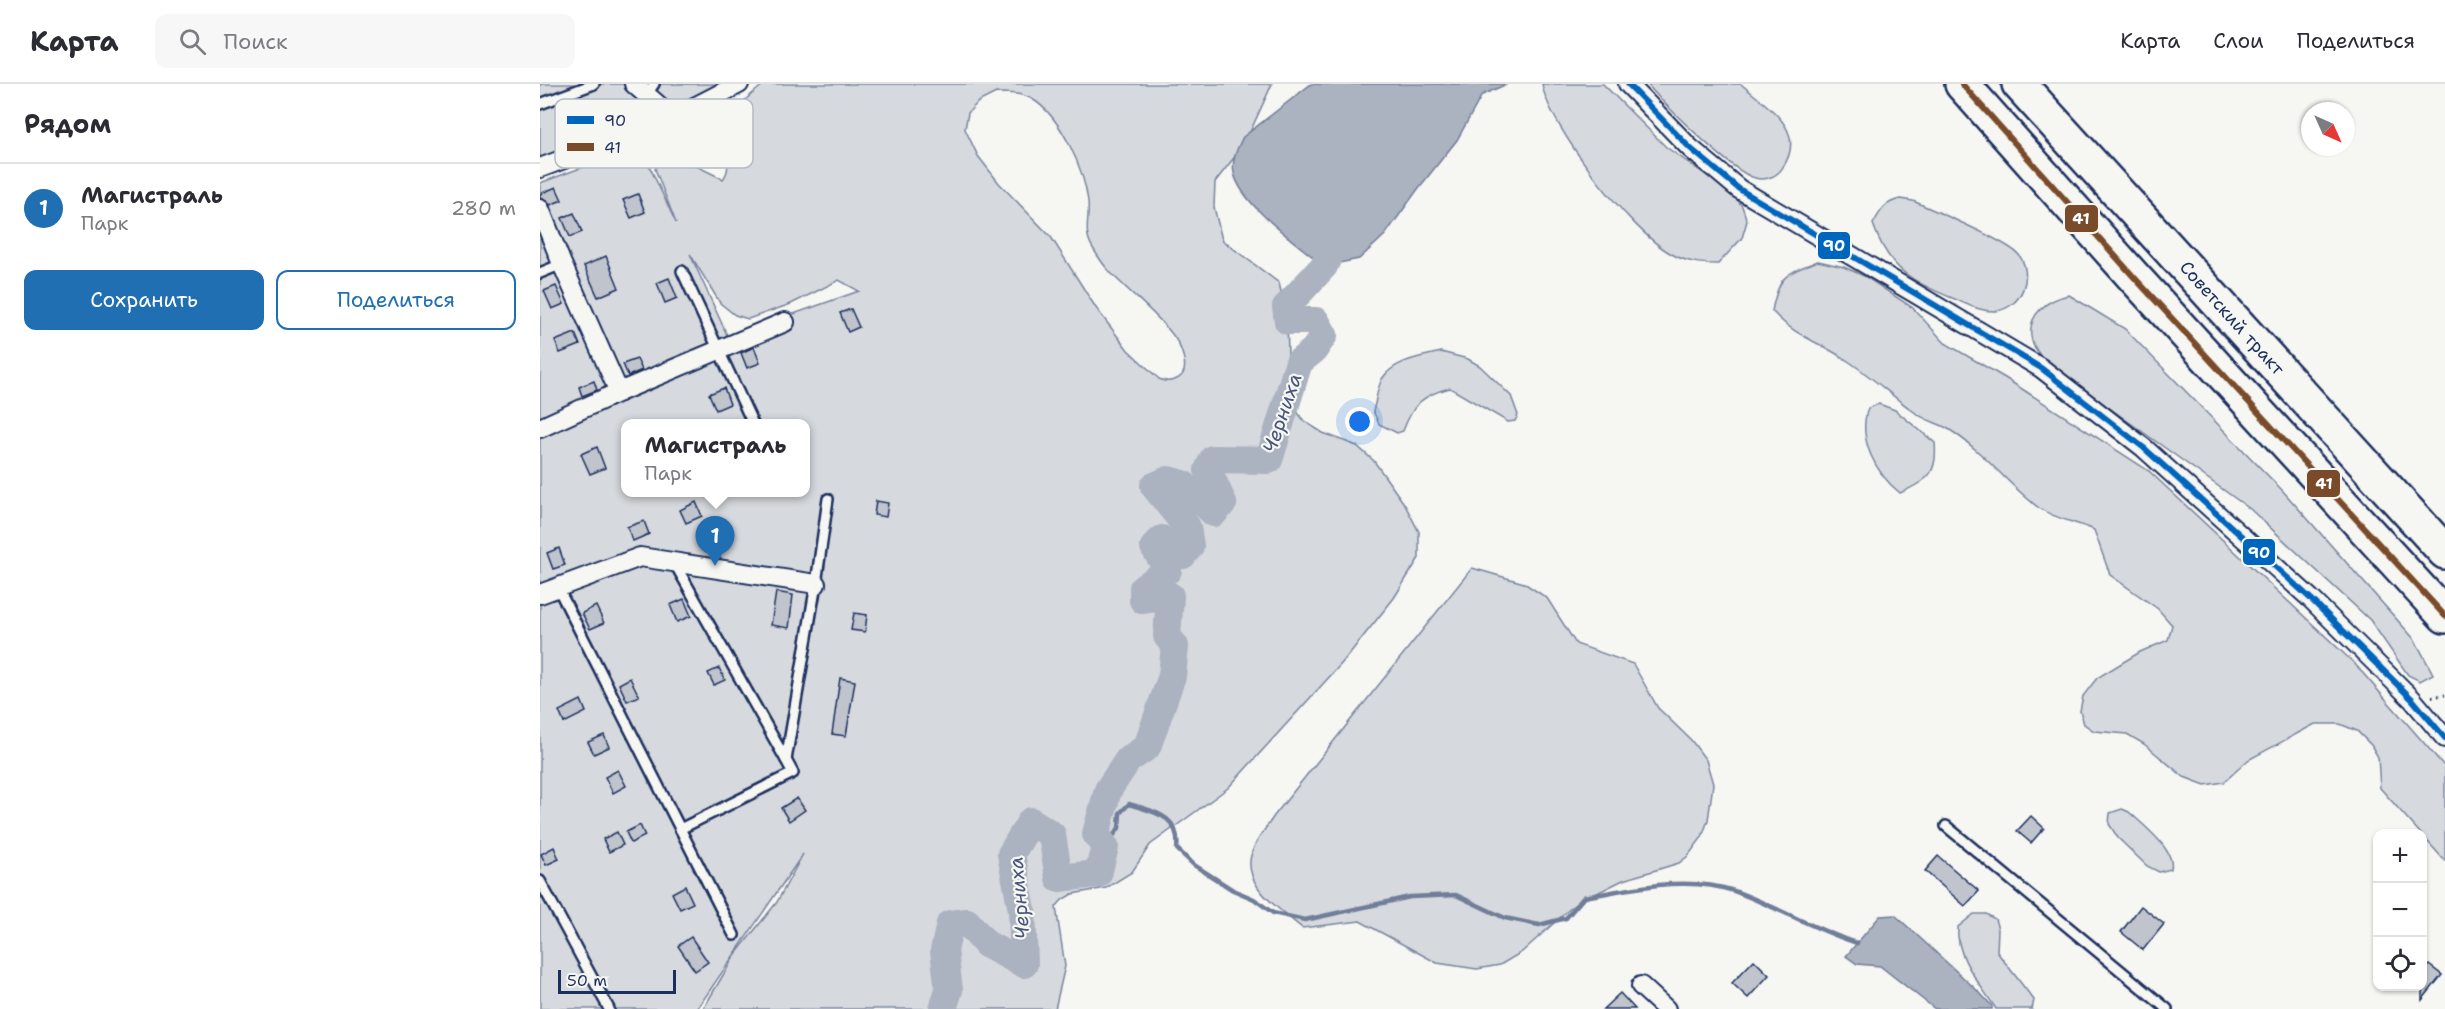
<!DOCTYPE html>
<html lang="ru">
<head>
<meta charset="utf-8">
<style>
  :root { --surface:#fff; --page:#f7f7f7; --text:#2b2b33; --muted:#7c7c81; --line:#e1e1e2; --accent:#1f6fb2 }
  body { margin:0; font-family:"Shantell Sans",sans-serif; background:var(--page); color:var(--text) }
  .controls { position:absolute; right:18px; bottom:18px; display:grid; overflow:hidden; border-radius:12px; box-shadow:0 2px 4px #0004 }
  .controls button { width:54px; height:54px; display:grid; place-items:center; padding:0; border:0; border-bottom:2px solid var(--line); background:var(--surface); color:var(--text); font:30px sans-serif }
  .compass { position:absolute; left:1761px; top:18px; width:54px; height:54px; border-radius:50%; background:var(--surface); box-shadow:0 2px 4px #0004; rotate:135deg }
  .scale { position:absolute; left:18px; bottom:15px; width:118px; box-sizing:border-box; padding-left:6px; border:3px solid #1b2f5e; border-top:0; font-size:16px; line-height:21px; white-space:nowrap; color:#1b2f5e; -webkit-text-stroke:4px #f6f6f2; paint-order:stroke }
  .you { position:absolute; left:820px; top:338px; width:21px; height:21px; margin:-15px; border:4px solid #fff; border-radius:50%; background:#1a73e8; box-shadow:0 0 0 9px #1a73e833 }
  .badge { display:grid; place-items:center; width:39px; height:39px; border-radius:50%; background:var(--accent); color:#fff; font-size:20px; font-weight:700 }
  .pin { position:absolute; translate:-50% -50px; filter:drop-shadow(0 2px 3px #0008) }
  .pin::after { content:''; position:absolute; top:32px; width:21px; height:18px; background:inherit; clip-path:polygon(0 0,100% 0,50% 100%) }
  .popup { position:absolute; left:81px; top:335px; width:189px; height:78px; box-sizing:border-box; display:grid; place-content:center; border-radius:12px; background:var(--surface); filter:drop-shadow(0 2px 4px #0005); font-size:20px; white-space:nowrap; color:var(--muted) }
  .popup b { font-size:22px; color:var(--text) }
  .popup::after { content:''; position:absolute; left:50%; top:100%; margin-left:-12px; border:12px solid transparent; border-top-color:var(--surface) }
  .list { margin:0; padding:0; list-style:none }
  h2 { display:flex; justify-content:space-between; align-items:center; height:78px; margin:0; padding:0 24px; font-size:26px }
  h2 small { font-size:20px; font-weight:400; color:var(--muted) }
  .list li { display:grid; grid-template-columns:39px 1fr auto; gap:18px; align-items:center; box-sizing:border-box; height:90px; padding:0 24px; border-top:2px solid var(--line) }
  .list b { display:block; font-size:22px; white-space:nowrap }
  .list p { margin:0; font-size:20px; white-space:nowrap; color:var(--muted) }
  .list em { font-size:20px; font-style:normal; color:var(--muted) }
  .actions { display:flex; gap:12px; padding:18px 24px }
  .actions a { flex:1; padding:14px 0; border:2px solid var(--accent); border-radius:12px; text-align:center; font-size:21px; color:var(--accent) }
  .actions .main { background:var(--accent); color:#fff }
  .icon { flex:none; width:33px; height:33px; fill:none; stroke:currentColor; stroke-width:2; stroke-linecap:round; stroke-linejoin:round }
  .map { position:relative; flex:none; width:1905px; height:925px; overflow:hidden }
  header { display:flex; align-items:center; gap:36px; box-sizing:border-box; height:84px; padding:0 30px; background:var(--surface); border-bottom:2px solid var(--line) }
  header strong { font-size:28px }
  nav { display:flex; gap:33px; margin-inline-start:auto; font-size:21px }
  .search { width:420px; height:54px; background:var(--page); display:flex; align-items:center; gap:15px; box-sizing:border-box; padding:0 21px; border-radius:12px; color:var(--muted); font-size:22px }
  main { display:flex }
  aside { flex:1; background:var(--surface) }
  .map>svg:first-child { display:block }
  .green { fill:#d6d9dd; stroke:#78849e; stroke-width:1.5; fill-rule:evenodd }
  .water { fill:#abb2c0; stroke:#717e99; stroke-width:1.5 }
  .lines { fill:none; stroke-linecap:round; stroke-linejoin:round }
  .stream { stroke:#717e99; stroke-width:4.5 }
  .river { stroke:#abb2c0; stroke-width:28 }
  .building { fill:#c0c4cd; stroke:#1b2f5e; stroke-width:1.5 }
  .lane-casing { stroke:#1b2f5e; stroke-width:14 }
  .street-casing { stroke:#1b2f5e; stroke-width:22 }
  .highway-casing { stroke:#1b2f5e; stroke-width:38 }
  .path { stroke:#1b2f5e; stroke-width:3; stroke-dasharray:1.5 4.5; stroke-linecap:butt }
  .lane { stroke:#f6f6f2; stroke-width:9 }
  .street { stroke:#f6f6f2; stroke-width:18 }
  .highway { stroke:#f6f6f2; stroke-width:33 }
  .bus-1-casing { stroke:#f6f6f2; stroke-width:10 }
  .bus-2-casing { stroke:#f6f6f2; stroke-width:10 }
  .bus-1 { stroke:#0065bd; stroke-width:6 }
  .bus-2 { stroke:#7a4b2a; stroke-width:6 }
  .labels { text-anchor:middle; stroke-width:4.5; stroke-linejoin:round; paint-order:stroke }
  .street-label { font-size:18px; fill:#1b2f5e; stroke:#f6f6f2 }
  .water-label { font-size:20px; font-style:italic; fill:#46567b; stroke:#f6f6f2 }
  .key { fill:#f6f6f2; stroke:#b4bac6; stroke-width:1.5 }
  .key-label { font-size:16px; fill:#1b2f5e }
  .line-badge { stroke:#f6f6f2; stroke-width:2 }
  .badge-label { font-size:16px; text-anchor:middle; font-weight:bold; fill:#fff }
</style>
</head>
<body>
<header>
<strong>Карта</strong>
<div class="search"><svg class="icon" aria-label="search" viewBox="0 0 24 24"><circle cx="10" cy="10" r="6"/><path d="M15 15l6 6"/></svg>Поиск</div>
<nav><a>Карта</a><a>Слои</a><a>Поделиться</a></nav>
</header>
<main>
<aside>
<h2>Рядом<small></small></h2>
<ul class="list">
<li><span class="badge">1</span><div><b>Магистраль</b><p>Парк</p></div><em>280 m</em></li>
</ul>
<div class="actions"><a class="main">Сохранить</a><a>Поделиться</a></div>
</aside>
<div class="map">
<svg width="1905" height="925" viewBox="0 0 1905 925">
  <rect width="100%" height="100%" fill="#f6f6f2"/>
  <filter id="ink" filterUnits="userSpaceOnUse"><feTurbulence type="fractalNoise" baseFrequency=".0167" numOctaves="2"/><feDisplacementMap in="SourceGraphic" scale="12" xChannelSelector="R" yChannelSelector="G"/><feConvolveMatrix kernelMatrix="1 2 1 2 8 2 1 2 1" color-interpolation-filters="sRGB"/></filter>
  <g filter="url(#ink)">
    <!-- green -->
    <g class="green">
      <path d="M 0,0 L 181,0 L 105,38 L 0,76 Z"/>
      <path d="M 224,0 L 732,0 L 704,61 L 675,98 L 674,123 L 682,156 L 739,199 L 747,234 L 748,271 L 745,302 L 750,318 L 764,337 L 783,349 L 817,362 L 834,377 L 865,421 L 879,448 L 879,474 L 854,514 L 802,579 L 688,704 L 610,761 L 592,788 L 566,804 L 532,810 L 522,816 L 516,823 L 525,882 L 515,925 L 163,925 L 195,871 L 237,818 L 263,770 L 157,925 L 0,925 L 0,99 L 100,62 L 136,139 L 115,85 L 121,78 L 142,75 L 183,95 C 196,79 177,59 188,37 C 196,22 211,11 224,0 ZM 456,9 C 469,9 481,9 492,15 C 521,32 544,86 548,117 C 550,137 542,148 554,166 C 559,174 564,182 570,188 C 590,209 615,228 632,250 C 640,260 653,288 637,295 C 631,298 625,298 619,295 L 588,266 L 556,224 L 511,153 L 459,99 L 438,72 L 425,45 L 428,29 L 438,18 ZM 150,170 L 180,219 L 195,231 L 208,235 L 251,220 L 299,196 L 319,207 L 188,253 ZM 85,340 L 265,340 L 265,408 L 85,408 Z"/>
      <path d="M 1002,0 L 1063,0 L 1126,63 L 1193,110 L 1202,122 L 1207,137 L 1202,154 L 1178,180 C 1160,180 1145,178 1130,169 C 1091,147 1009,43 1002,0 Z"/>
      <path d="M 1107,0 L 1201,0 C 1227,23 1268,45 1243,83 C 1238,92 1226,97 1215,94 C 1193,89 1124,20 1107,0 Z"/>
      <path d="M 1360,115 L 1373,117 C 1393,126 1468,157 1479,171 C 1494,191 1482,224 1456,227 C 1442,228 1429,221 1417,216 C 1373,198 1349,187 1333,140 C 1341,126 1344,119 1360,115 Z"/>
      <path d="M 1278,177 L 1304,183 L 1326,193 L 1373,224 L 1405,259 L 1465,294 L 1609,387 L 1814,579 L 1905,683 L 1905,777 L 1840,704 L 1838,673 L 1831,661 L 1817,647 L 1800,640 L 1775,640 L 1708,676 L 1684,698 L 1665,701 L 1644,693 L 1604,660 L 1587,650 L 1554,647 L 1544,640 L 1540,627 L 1543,612 L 1557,594 L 1600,568 L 1628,556 L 1632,541 L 1618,525 L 1570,491 L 1554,446 C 1536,438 1515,435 1499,424 C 1467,400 1443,367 1410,346 C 1399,339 1387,337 1377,330 C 1353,313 1332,293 1308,277 C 1280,258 1255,253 1232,227 C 1239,191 1245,190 1278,177 Z"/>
      <path d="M 1529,211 L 1585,245 L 1742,406 L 1875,556 L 1893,590 L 1880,597 L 1868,591 L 1830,536 L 1710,425 L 1504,277 C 1500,271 1494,264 1492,257 C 1485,231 1508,215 1529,211 Z"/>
      <path d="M 901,268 L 928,275 L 940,282 L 971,312 L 978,331 L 975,337 L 968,338 L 910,304 C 882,311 873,320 863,347 L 857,349 L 839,340 L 833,327 C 836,318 837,304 842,295 C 854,276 881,273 901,268 Z"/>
      <path d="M 1339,320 L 1355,326 L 1395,359 C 1398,390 1387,397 1360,409 C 1336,390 1317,355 1328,324 Z"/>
      <path d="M 932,484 L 984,499 L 1007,514 L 1036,560 L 1093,580 L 1118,624 L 1151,656 L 1166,676 L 1173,700 L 1168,736 L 1162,753 L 1148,772 L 1139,779 L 1083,796 L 1035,820 L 982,868 L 960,881 L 937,885 L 897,879 L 820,837 L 762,844 C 741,826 700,801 712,768 C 716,755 727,743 734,732 Z"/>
      <path d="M 1582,725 L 1589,728 C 1602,740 1636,766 1631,785 L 1619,788 L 1607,782 L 1578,754 L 1569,740 L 1570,729 Z"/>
      <path d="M 1434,830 L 1446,830 L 1455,835 L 1458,845 L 1457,868 L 1494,916 L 1492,925 L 1456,925 C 1441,901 1415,873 1418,843 Z"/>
    </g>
    <!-- water -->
    <g class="water">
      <path d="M 771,0 L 967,0 L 942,11 L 917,56 L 878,105 L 845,151 L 819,175 L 784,182 C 759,161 701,121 694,89 C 691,76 698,63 703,53 Z"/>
      <path d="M 1355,831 L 1440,909 L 1452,922 L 1452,925 L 1395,925 L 1340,882 L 1317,880 L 1306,872 L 1340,832 Z"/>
    </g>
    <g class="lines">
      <!-- stream -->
      <path class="stream" d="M 565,763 L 579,744 L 580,729 L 589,720 C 615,728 641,732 637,765 L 654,781 L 693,806 L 714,815 L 733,829 L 765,836 L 870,813 L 916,811 L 965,834 L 999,841 L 1026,834 L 1044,813 C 1092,805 1146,791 1194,807 C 1236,822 1274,846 1317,859"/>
      <!-- river -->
      <path class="river" d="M 403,925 L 409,906 L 404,867 L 410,840 L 427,838 L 446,860 L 484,880 L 482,826 L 471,770 L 491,737 L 512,751 L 519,794 L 558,790 L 565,763 L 556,750 L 568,706 L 588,676 L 607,663 L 632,592 L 635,562 L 627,552 L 630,512 L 603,516 L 603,504 L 628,486 L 614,463 L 622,455 L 643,471 L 650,462 L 647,443 L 614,402 L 628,396 L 643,400 L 674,429 L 683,419 L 668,386 L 673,375 L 729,376 L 759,278 L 774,266 L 784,251 L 776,237 L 748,237 L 746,223 L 784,182 L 800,147"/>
    </g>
    <!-- building -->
    <g class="building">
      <path d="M 16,103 L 22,116 L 10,121 L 6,116 L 0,114 L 0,110 Z"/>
      <path d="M 98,110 L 105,128 L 91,134 L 83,116 Z"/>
      <path d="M 34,129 L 42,148 L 30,153 L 22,134 Z"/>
      <path d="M 66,172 L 79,204 L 58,213 L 44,182 Z"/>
      <path d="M 129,194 L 137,214 L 125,219 L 117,199 Z"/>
      <path d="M 16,202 L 24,220 L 12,225 L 4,207 Z"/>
      <path d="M 311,225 L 319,243 L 308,248 L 300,229 Z"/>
      <path d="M 35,249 L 40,261 L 20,269 L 15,257 Z"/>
      <path d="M 214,263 L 220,279 L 207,284 L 201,269 Z"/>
      <path d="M 97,275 L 102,286 L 88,292 L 83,280 Z"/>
      <path d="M 54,297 L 57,306 L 42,312 L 39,303 Z"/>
      <path d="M 184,304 L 190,320 L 176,326 L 169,310 Z"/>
      <path d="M 57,363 L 65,384 L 50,390 L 41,370 Z"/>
      <path d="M 336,417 L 348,419 L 346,433 L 334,431 Z"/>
      <path d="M 156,418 L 162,432 L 146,439 L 140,426 Z"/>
      <path d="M 104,437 L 109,450 L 93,457 L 87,443 Z"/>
      <path d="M 19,464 L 25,481 L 13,485 L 7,469 Z"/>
      <path d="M 236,508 L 253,511 L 249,544 L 231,541 Z"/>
      <path d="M 144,515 L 151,532 L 137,538 L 130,521 Z"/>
      <path d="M 56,522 L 64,539 L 50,545 L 42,529 Z"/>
      <path d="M 314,529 L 327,531 L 325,548 L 311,546 Z"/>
      <path d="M 179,584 L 185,596 L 174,601 L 168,589 Z"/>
      <path d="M 90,594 L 99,612 L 87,617 L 79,600 Z"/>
      <path d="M 300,594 L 315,597 L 306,652 L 292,650 Z"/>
      <path d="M 41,616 L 46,628 L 24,639 L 19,627 Z"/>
      <path d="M 64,651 L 69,663 L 54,670 L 48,658 Z"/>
      <path d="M 78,686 L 86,702 L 73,709 L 65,693 Z"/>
      <path d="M 257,714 L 265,726 L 249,737 L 241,724 Z"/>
      <path d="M 1491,732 L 1504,744 L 1491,759 L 1477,747 Z"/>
      <path d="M 100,741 L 105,752 L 91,759 L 86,748 Z"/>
      <path d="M 77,748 L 83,761 L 69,768 L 63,755 Z"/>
      <path d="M 14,763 L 19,775 L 6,781 L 1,770 Z"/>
      <path d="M 1398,772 L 1439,807 L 1425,822 L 1385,787 Z"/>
      <path d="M 145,802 L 153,819 L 140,825 L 132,809 Z"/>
      <path d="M 1601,822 L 1624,840 L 1603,866 L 1581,848 Z"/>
      <path d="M 151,853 L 168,878 L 155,887 L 138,862 Z"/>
      <path d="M 1214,876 L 1229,891 L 1208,914 L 1192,899 Z"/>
      <path d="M 1889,881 L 1902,891 L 1882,916 L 1882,889 Z"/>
      <path d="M 1080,909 L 1095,925 L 1063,925 Z"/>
    </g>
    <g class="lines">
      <defs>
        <g id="lane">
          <path d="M 107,10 L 114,0"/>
          <path d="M 0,20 L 54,0"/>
          <path d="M 142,187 L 213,340"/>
          <path d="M 0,189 L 22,180"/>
          <path d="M 135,480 L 246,676 L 276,500 L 288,415"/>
          <path d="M 18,504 L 194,851"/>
          <path d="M 1406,742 L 1627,925"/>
          <path d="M 140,745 L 253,689 L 246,676"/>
          <path d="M 0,797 L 69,925"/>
        </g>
        <g id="street">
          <path d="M 94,0 L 133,34"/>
          <path d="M 1088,0 L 1150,64 L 1199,105 L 1501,284 L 1604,364 L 1771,515 L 1872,615 L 1905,654"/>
          <path d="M 0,84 L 133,34 L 199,0"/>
          <path d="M 0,125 L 22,180 L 79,308 L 0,344"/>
          <path d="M 79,308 L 245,238"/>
          <path d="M 0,510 L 100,473 L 276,500"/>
          <path d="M 1101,902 L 1126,925"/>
        </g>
        <g id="highway">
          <path d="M 1422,0 L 1593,192 L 1905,532"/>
          <path d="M 1479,0 L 1905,468"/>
        </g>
      </defs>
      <!-- lane casing -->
      <use href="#lane" class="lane-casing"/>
      <!-- street casing -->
      <use href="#street" class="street-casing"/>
      <!-- highway casing -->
      <use href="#highway" class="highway-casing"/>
      <!-- path -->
      <path class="path" d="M 1892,613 L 1905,611"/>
      <!-- lane -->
      <use href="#lane" class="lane"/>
      <!-- street -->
      <use href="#street" class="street"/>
      <!-- highway -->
      <use href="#highway" class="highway"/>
      <defs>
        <path id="bus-1" d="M 1088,0 L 1150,64 L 1199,105 L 1501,284 L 1604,364 L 1771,515 L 1872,615 L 1905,654"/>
        <path id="bus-2" d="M 1422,0 L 1593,192 L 1905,532"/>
      </defs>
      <!-- bus-1 casing -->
      <use href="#bus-1" class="bus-1-casing"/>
      <!-- bus-2 casing -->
      <use href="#bus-2" class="bus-2-casing"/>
      <!-- bus-1 -->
      <use href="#bus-1" class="bus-1"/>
      <!-- bus-2 -->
      <use href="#bus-2" class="bus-2"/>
    </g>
  </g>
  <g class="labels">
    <!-- street labels -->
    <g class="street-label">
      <text transform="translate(1692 234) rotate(48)" y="6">Советский тракт</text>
    </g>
    <!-- water labels -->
    <g class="water-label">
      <text transform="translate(742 329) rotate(-71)" y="7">Черниха</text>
      <text transform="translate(479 814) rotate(-95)" y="7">Черниха</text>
    </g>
  </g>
  <!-- legend -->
  <rect x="15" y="15" width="198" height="69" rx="9" class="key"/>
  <rect x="27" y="32" width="27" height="8" fill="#0065bd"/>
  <rect x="27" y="59" width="27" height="8" fill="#7a4b2a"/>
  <g class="key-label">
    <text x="64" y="42">90</text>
    <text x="64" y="69">41</text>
  </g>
  <g class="line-badge">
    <rect x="1524" y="120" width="35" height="29" rx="6" fill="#7a4b2a"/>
    <rect x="1277" y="147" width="34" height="29" rx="6" fill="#0065bd"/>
    <rect x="1766" y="385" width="35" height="29" rx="6" fill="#7a4b2a"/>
    <rect x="1702" y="454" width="34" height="28" rx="6" fill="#0065bd"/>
  </g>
  <g class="badge-label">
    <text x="1541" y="140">41</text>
    <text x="1294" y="167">90</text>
    <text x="1784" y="405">41</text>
    <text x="1719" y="474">90</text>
  </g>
</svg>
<div class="controls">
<button>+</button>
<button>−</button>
<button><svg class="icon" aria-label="locate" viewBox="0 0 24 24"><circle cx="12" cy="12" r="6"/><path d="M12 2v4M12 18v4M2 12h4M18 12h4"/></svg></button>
</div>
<svg class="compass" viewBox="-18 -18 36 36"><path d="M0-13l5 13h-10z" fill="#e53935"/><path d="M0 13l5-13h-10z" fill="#7c7c81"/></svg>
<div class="scale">50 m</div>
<div class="you"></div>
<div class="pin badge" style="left:175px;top:482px">1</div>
<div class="popup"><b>Магистраль</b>Парк</div>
</div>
</main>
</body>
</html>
